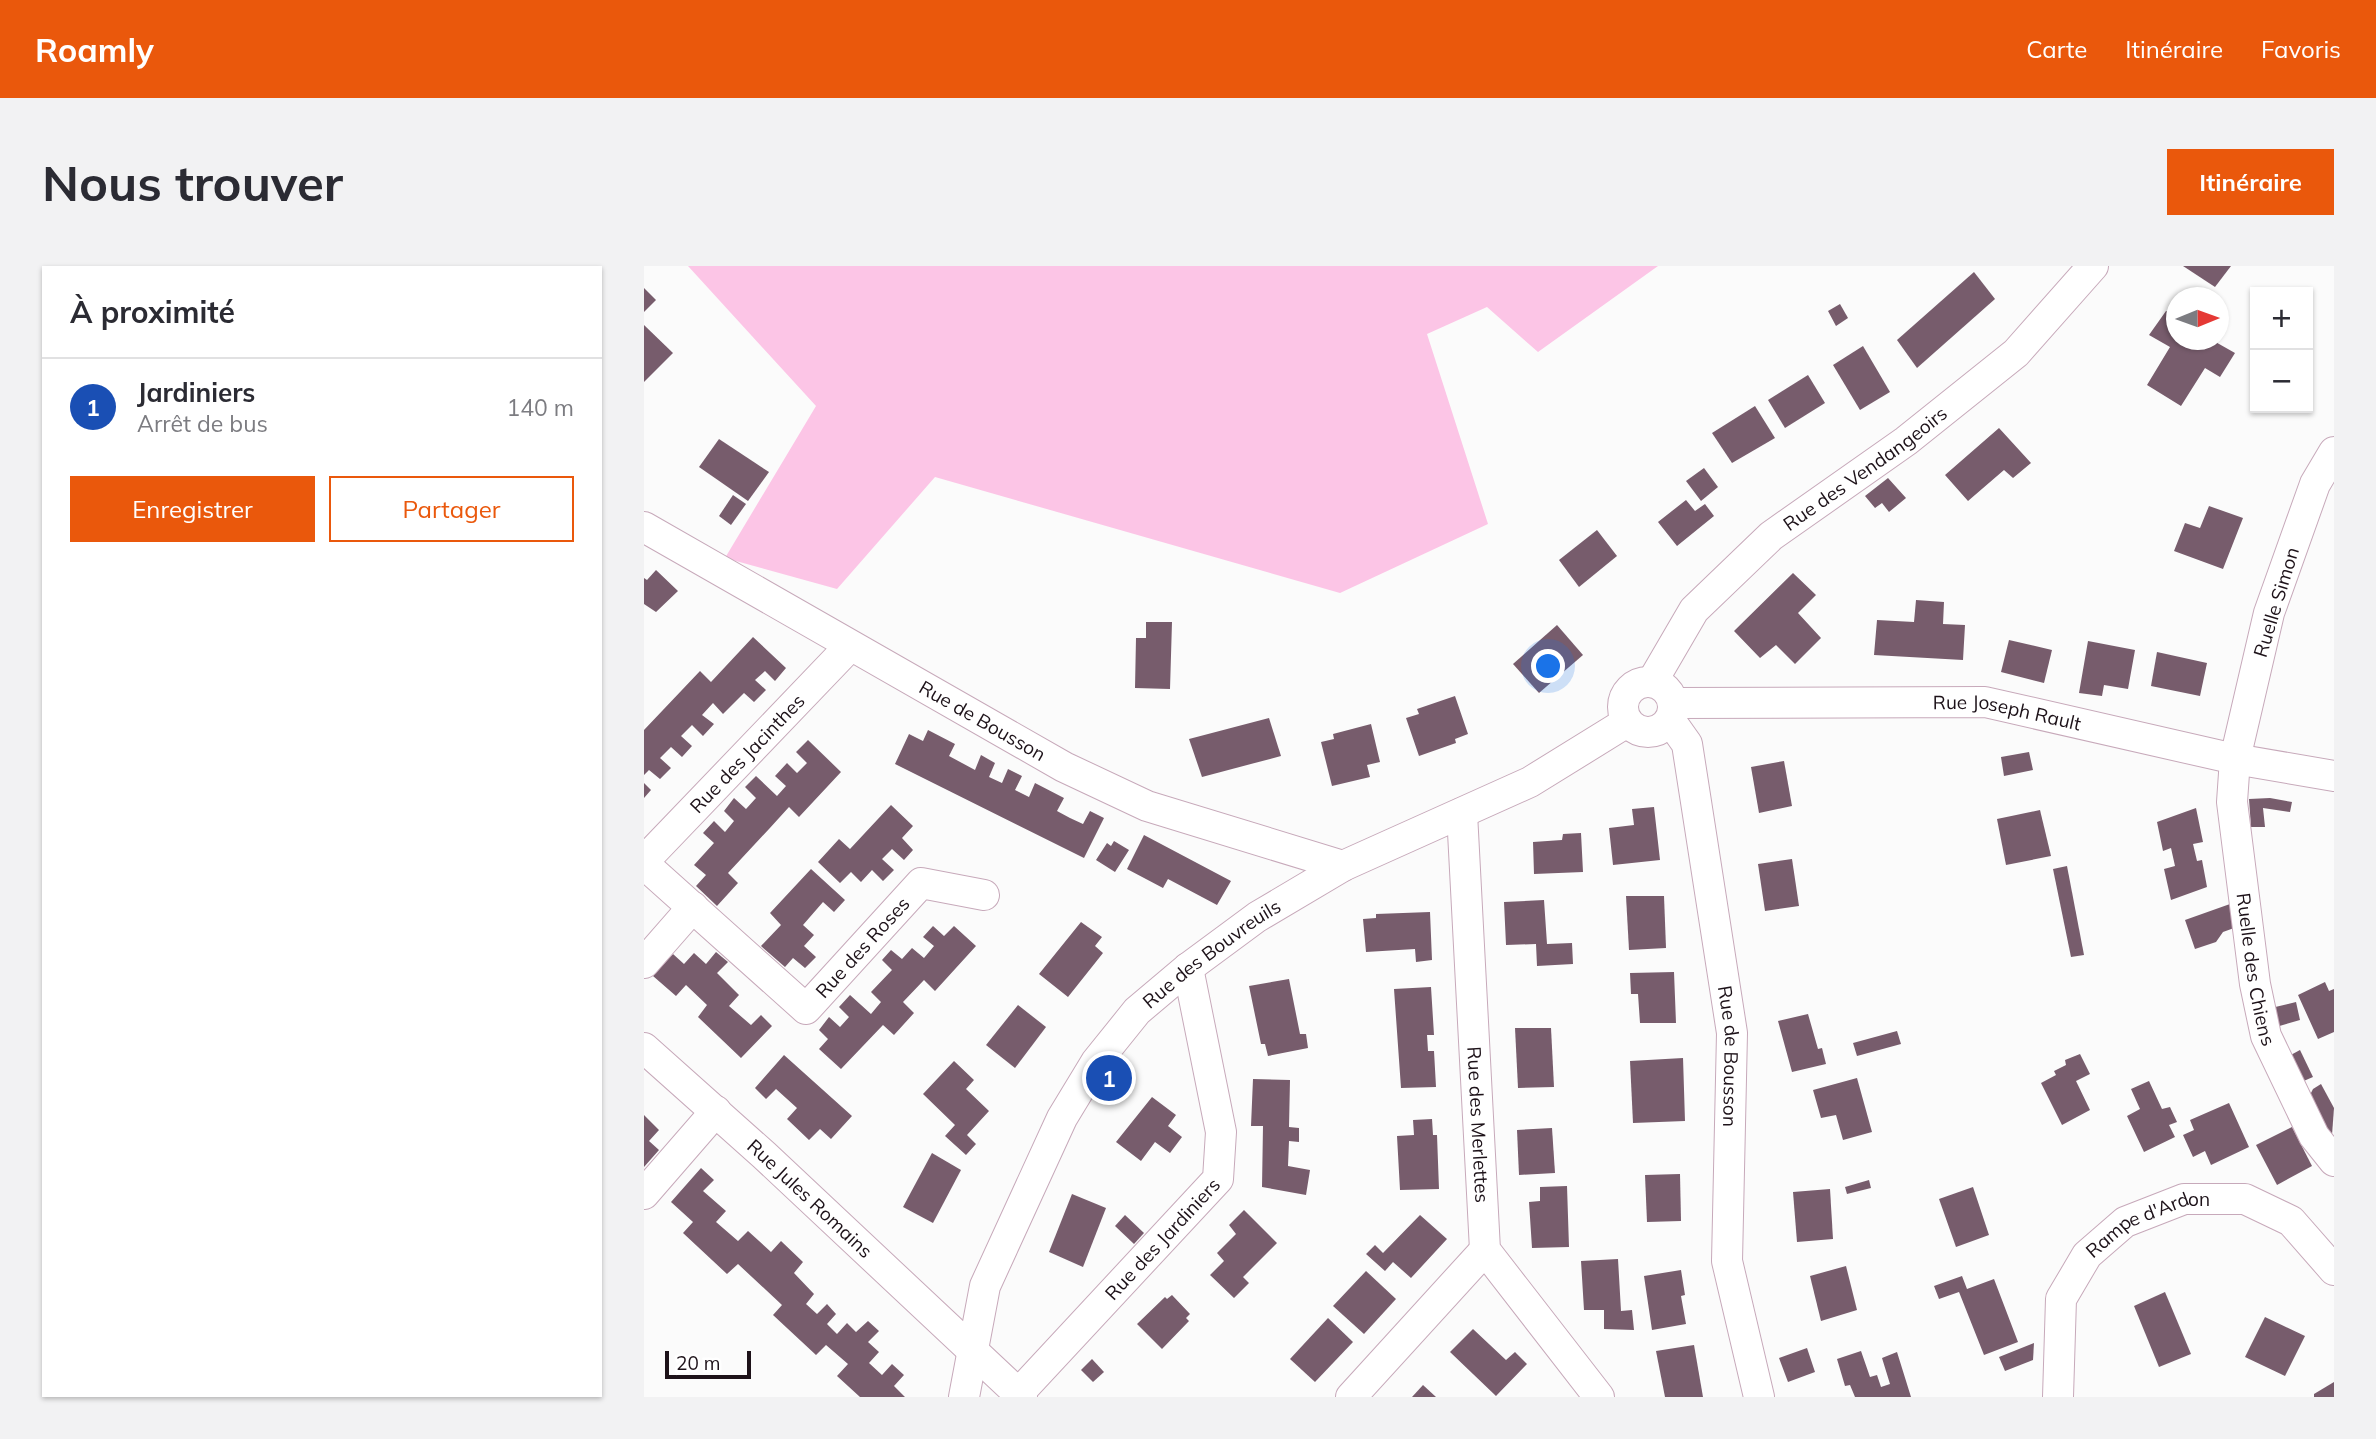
<!DOCTYPE html>
<html lang="fr">
<head>
<meta charset="utf-8">
<style>
  :root { --surface:#fff; --page:#f2f2f3; --text:#2b2b33; --muted:#7c7c81; --line:#e1e1e2; --accent:#ea580c }
  body { margin:0; font-family:Mulish,sans-serif; background:var(--page); color:var(--text) }
  .controls { position:absolute; right:21px; top:21px; display:grid; overflow:hidden; border-radius:0px; box-shadow:0 2px 5px #0004 }
  .controls button { width:63px; height:63px; display:grid; place-items:center; padding:0; border:0; border-bottom:2px solid var(--line); background:var(--surface); color:var(--text); font:35px sans-serif }
  .compass { position:absolute; left:1522px; top:21px; width:63px; height:63px; border-radius:50%; background:var(--surface); box-shadow:0 2px 5px #0004; rotate:89deg }
  .scale { position:absolute; left:21px; bottom:18px; width:86px; box-sizing:border-box; padding-left:7px; border:4px solid #1d1219; border-top:0; font-size:19px; line-height:24px; white-space:nowrap; color:#1d1219; -webkit-text-stroke:5px #fff; paint-order:stroke }
  .you { position:absolute; left:905px; top:401px; width:24px; height:24px; margin:-18px; border:5px solid #fff; border-radius:50%; background:#1a73e8; box-shadow:0 0 0 10px #1a73e833 }
  .badge { display:grid; place-items:center; width:46px; height:46px; border-radius:50%; background:var(--accent); color:#fff; font-size:23px; font-weight:700 }
  .pin { position:absolute; translate:-50% -50%; border:4px solid #fff; box-shadow:0 2px 7px #0006 }
  .list { margin:0; padding:0; list-style:none }
  h2 { display:flex; justify-content:space-between; align-items:center; height:91px; margin:0; padding:0 28px; font-size:30px }
  h2 small { font-size:23px; font-weight:400; color:var(--muted) }
  .list li { display:grid; grid-template-columns:46px 1fr auto; gap:21px; align-items:center; box-sizing:border-box; height:98px; padding:0 28px; border-top:2px solid var(--line) }
  .list b { display:block; font-size:26px; white-space:nowrap }
  .list p { margin:0; font-size:23px; white-space:nowrap; color:var(--muted) }
  .list em { font-size:23px; font-style:normal; color:var(--muted) }
  .actions { display:flex; gap:14px; padding:21px 28px }
  .actions a { flex:1; padding:16px 0; border:2px solid var(--accent); border-radius:0px; text-align:center; font-size:24px; color:var(--accent) }
  .actions .main { background:var(--accent); color:#fff }
  .map { position:relative; flex:none; width:1690px; height:1131px; overflow:hidden; border-radius:0px }
  header { display:flex; align-items:center; gap:42px; box-sizing:border-box; height:98px; padding:0 35px; background:var(--accent); color:#fff }
  header strong { font-size:33px }
  nav { display:flex; gap:38px; margin-inline-start:auto; font-size:24px }
  .intro { display:flex; align-items:center; justify-content:space-between; box-sizing:border-box; height:168px; padding:0 42px }
  h1 { margin:0; font-size:49px }
  .button { padding:18px 32px; border-radius:0px; background:var(--accent); color:#fff; font-size:24px; font-weight:700 }
  main { display:flex; gap:42px; padding:0 42px }
  aside { flex:1; background:var(--surface); border-radius:0px; box-shadow:0 2px 5px #0004 }
  .map>svg:first-child { display:block }
  .green { fill:#fcc5e6 }
  .building { fill:#775c6c }
  .lines { fill:none; stroke-linecap:round; stroke-linejoin:round }
  .minor-casing { stroke:#c7a9ba; stroke-width:32 }
  .minor { stroke:#fff; stroke-width:30 }
  .labels { text-anchor:middle; stroke-width:5; stroke-linejoin:round; paint-order:stroke }
  .street-label { font-size:19px; fill:#1d1219; stroke:#fff }
</style>
</head>
<body>
<header>
<strong>Roamly</strong>
<nav><a>Carte</a><a>Itinéraire</a><a>Favoris</a></nav>
</header>
<div class="intro"><h1>Nous trouver</h1><a class="button">Itinéraire</a></div>
<main>
<aside>
<h2>À proximité<small></small></h2>
<ul class="list">
<li><span class="badge" style="background:#1a4fb4">1</span><div><b>Jardiniers</b><p>Arrêt de bus</p></div><em>140 m</em></li>
</ul>
<div class="actions"><a class="main">Enregistrer</a><a>Partager</a></div>
</aside>
<div class="map">
<svg width="1690" height="1131" viewBox="0 0 1690 1131">
  <rect width="100%" height="100%" fill="#fbfbfb"/>
  <!-- green -->
  <path class="green" d="M 44,0 L 1014,0 L 894,86 L 843,41 L 783,68 L 844,258 L 696,327 L 291,211 L 193,323 L 81,292 L 172,140 Z"/>
  <!-- building -->
  <g class="building">
    <path d="M 1539,0 L 1587,0 L 1571,21 Z"/>
    <path d="M 1330,6 L 1351,33 L 1273,102 L 1253,74 Z"/>
    <path d="M 0,22 L 12,34 L 0,46 Z"/>
    <path d="M 1196,38 L 1204,52 L 1192,60 L 1184,45 Z"/>
    <path d="M 1522,45 L 1532,51 L 1532,74 L 1568,74 L 1591,87 L 1576,111 L 1561,102 L 1537,140 L 1503,119 L 1526,81 L 1505,69 Z"/>
    <path d="M 0,59 L 29,87 L 0,116 Z"/>
    <path d="M 1219,80 L 1246,126 L 1216,144 L 1189,99 Z"/>
    <path d="M 1164,109 L 1181,137 L 1141,162 L 1124,134 Z"/>
    <path d="M 1111,140 L 1131,172 L 1088,197 L 1068,167 Z"/>
    <path d="M 1355,162 L 1387,197 L 1369,212 L 1360,204 L 1324,235 L 1301,209 Z"/>
    <path d="M 75,173 L 125,206 L 104,235 L 55,201 Z"/>
    <path d="M 1060,202 L 1074,221 L 1057,235 L 1042,215 Z"/>
    <path d="M 1244,212 L 1262,232 L 1245,246 L 1238,237 L 1231,242 L 1221,230 Z"/>
    <path d="M 89,229 L 102,238 L 87,259 L 75,250 Z"/>
    <path d="M 1042,234 L 1051,245 L 1061,238 L 1070,250 L 1033,280 L 1014,256 Z"/>
    <path d="M 1565,240 L 1599,252 L 1579,303 L 1530,285 L 1541,257 L 1556,262 Z"/>
    <path d="M 953,264 L 973,290 L 935,321 L 915,294 Z"/>
    <path d="M 12,304 L 34,325 L 12,346 L 0,338 L 0,312 L 3,314 Z"/>
    <path d="M 1149,307 L 1172,329 L 1154,347 L 1177,372 L 1151,398 L 1132,379 L 1116,392 L 1090,365 Z"/>
    <path d="M 1272,334 L 1300,336 L 1299,358 L 1321,359 L 1319,394 L 1230,389 L 1233,354 L 1270,356 Z"/>
    <path d="M 502,356 L 528,356 L 526,423 L 491,422 L 492,372 L 502,372 Z"/>
    <path d="M 913,359 L 939,389 L 895,427 L 869,398 Z"/>
    <path d="M 109,371 L 142,402 L 131,415 L 121,405 L 111,414 L 122,424 L 110,436 L 100,427 L 79,448 L 69,437 L 58,449 L 70,458 L 59,470 L 48,459 L 37,470 L 48,480 L 38,491 L 27,481 L 16,492 L 27,502 L 16,513 L 5,504 L 0,509 L 0,464 L 56,405 L 67,416 Z"/>
    <path d="M 1365,374 L 1408,384 L 1400,417 L 1357,406 Z"/>
    <path d="M 1444,375 L 1491,384 L 1484,423 L 1460,419 L 1458,430 L 1435,427 Z"/>
    <path d="M 1513,386 L 1563,397 L 1556,430 L 1507,420 Z"/>
    <path d="M 811,430 L 824,468 L 811,473 L 812,477 L 775,490 L 762,452 L 775,448 L 773,443 Z"/>
    <path d="M 625,452 L 637,490 L 558,511 L 545,473 Z"/>
    <path d="M 727,458 L 736,496 L 723,499 L 726,511 L 688,520 L 677,476 L 690,473 L 689,468 Z"/>
    <path d="M 284,464 L 311,478 L 305,490 L 331,504 L 337,489 L 351,497 L 345,511 L 358,517 L 364,503 L 378,510 L 371,524 L 385,531 L 391,517 L 420,532 L 413,545 L 426,552 L 439,558 L 446,545 L 460,552 L 440,592 L 251,498 L 265,468 L 279,475 Z"/>
    <path d="M 164,474 L 197,506 L 155,551 L 145,541 L 125,563 L 84,607 L 94,617 L 73,640 L 52,620 L 62,609 L 50,599 L 70,577 L 59,567 L 70,555 L 81,566 L 90,555 L 80,545 L 90,532 L 102,543 L 112,532 L 101,521 L 112,510 L 133,530 L 142,520 L 131,510 L 143,497 L 153,507 L 163,497 L 152,486 Z"/>
    <path d="M 1385,486 L 1389,504 L 1360,510 L 1357,491 Z"/>
    <path d="M 1140,495 L 1148,540 L 1115,547 L 1107,501 Z"/>
    <path d="M 0,517 L 7,524 L 0,532 Z"/>
    <path d="M 1626,532 L 1648,536 L 1646,546 L 1619,542 L 1621,561 L 1607,561 L 1605,533 Z"/>
    <path d="M 247,539 L 269,560 L 258,572 L 269,584 L 260,594 L 248,583 L 238,593 L 250,604 L 239,615 L 228,604 L 217,616 L 207,606 L 196,617 L 174,596 L 195,573 L 206,583 Z"/>
    <path d="M 1010,541 L 1016,594 L 969,599 L 965,562 L 990,559 L 988,543 Z"/>
    <path d="M 1552,542 L 1559,576 L 1549,578 L 1553,595 L 1558,594 L 1563,621 L 1527,634 L 1520,603 L 1531,600 L 1527,582 L 1519,585 L 1513,556 Z"/>
    <path d="M 1396,544 L 1407,590 L 1362,599 L 1353,553 Z"/>
    <path d="M 937,567 L 939,606 L 890,608 L 889,576 L 918,574 L 919,568 Z"/>
    <path d="M 500,569 L 587,615 L 573,639 L 524,613 L 519,622 L 483,603 Z"/>
    <path d="M 470,575 L 485,584 L 471,606 L 452,594 L 463,577 L 467,580 Z"/>
    <path d="M 1148,593 L 1155,640 L 1121,645 L 1114,598 Z"/>
    <path d="M 1423,600 L 1440,689 L 1427,691 L 1409,603 Z"/>
    <path d="M 167,603 L 201,634 L 190,646 L 179,636 L 159,659 L 170,669 L 160,680 L 172,691 L 161,702 L 149,692 L 141,701 L 117,680 L 137,659 L 126,647 Z"/>
    <path d="M 982,630 L 1020,630 L 1022,682 L 985,684 Z"/>
    <path d="M 900,634 L 903,678 L 928,677 L 929,698 L 893,700 L 892,678 L 862,679 L 860,636 Z"/>
    <path d="M 1586,638 L 1590,662 L 1579,666 L 1572,676 L 1551,683 L 1541,654 Z"/>
    <path d="M 786,646 L 788,694 L 772,696 L 771,683 L 722,686 L 719,653 L 732,652 L 732,648 Z"/>
    <path d="M 437,656 L 458,671 L 451,680 L 459,687 L 424,731 L 395,708 Z"/>
    <path d="M 289,660 L 300,670 L 310,660 L 332,680 L 291,725 L 280,714 L 259,736 L 270,747 L 250,769 L 239,759 L 197,803 L 175,783 L 184,773 L 175,764 L 185,751 L 196,761 L 205,751 L 195,741 L 206,729 L 227,748 L 237,736 L 227,726 L 248,704 L 238,694 L 247,684 L 258,693 L 268,682 L 280,692 L 290,680 L 279,671 Z"/>
    <path d="M 72,686 L 84,696 L 73,707 L 95,729 L 85,740 L 107,759 L 117,749 L 128,760 L 97,792 L 54,751 L 63,739 L 42,719 L 32,730 L 9,710 L 29,688 L 40,698 L 50,687 L 62,698 Z"/>
    <path d="M 1030,706 L 1032,757 L 996,757 L 994,728 L 987,728 L 986,707 Z"/>
    <path d="M 645,713 L 656,768 L 662,768 L 664,782 L 624,790 L 621,778 L 617,778 L 605,720 Z"/>
    <path d="M 1681,716 L 1685,725 L 1690,723 L 1690,766 L 1674,773 L 1654,729 Z"/>
    <path d="M 787,721 L 790,769 L 783,769 L 784,785 L 790,785 L 792,821 L 757,822 L 750,723 Z"/>
    <path d="M 1652,736 L 1656,754 L 1632,761 L 1627,742 Z"/>
    <path d="M 374,739 L 402,761 L 371,802 L 342,779 Z"/>
    <path d="M 1164,748 L 1174,783 L 1178,782 L 1182,798 L 1148,806 L 1134,755 Z"/>
    <path d="M 871,762 L 907,762 L 910,821 L 874,822 Z"/>
    <path d="M 1253,765 L 1257,778 L 1213,790 L 1209,777 Z"/>
    <path d="M 1656,784 L 1669,811 L 1655,817 L 1643,791 Z"/>
    <path d="M 1436,788 L 1446,808 L 1432,815 L 1446,844 L 1418,859 L 1397,817 L 1412,809 L 1410,805 L 1422,799 L 1421,794 Z"/>
    <path d="M 140,789 L 208,850 L 187,873 L 176,863 L 165,874 L 143,853 L 153,842 L 132,823 L 122,833 L 111,822 Z"/>
    <path d="M 1039,792 L 1041,855 L 989,857 L 986,795 Z"/>
    <path d="M 310,795 L 330,814 L 322,823 L 345,845 L 323,869 L 332,878 L 322,889 L 301,870 L 311,859 L 279,828 Z"/>
    <path d="M 1213,812 L 1228,866 L 1199,874 L 1192,849 L 1177,852 L 1169,824 Z"/>
    <path d="M 609,813 L 646,814 L 645,861 L 655,862 L 655,876 L 645,875 L 644,900 L 666,904 L 662,929 L 618,921 L 619,860 L 607,860 Z"/>
    <path d="M 1505,815 L 1518,843 L 1526,841 L 1533,856 L 1525,859 L 1531,871 L 1500,886 L 1483,850 L 1496,843 L 1487,823 Z"/>
    <path d="M 1677,818 L 1690,842 L 1688,869 L 1664,833 L 1669,823 Z"/>
    <path d="M 508,831 L 532,849 L 524,860 L 538,871 L 526,887 L 511,876 L 497,895 L 472,876 Z"/>
    <path d="M 1585,837 L 1605,881 L 1567,899 L 1561,885 L 1549,891 L 1539,869 L 1550,864 L 1546,854 Z"/>
    <path d="M 0,849 L 15,864 L 5,875 L 15,884 L 0,901 Z"/>
    <path d="M 788,853 L 789,869 L 793,869 L 795,923 L 756,924 L 753,870 L 770,869 L 769,854 Z"/>
    <path d="M 1648,861 L 1668,900 L 1633,919 L 1612,879 Z"/>
    <path d="M 908,862 L 911,907 L 875,909 L 873,864 Z"/>
    <path d="M 288,887 L 317,904 L 289,957 L 259,941 Z"/>
    <path d="M 57,902 L 70,914 L 59,925 L 82,945 L 72,956 L 94,975 L 104,965 L 127,986 L 137,975 L 159,996 L 150,1007 L 170,1028 L 162,1038 L 173,1048 L 183,1038 L 192,1048 L 183,1058 L 193,1068 L 203,1057 L 212,1066 L 224,1055 L 235,1065 L 224,1076 L 235,1086 L 225,1097 L 238,1109 L 248,1098 L 260,1109 L 250,1120 L 261,1131 L 216,1131 L 193,1110 L 204,1098 L 182,1079 L 172,1089 L 129,1049 L 138,1039 L 94,998 L 83,1008 L 39,967 L 49,956 L 27,936 Z"/>
    <path d="M 1036,908 L 1037,955 L 1003,956 L 1001,909 Z"/>
    <path d="M 1225,914 L 1227,922 L 1203,928 L 1201,921 Z"/>
    <path d="M 923,920 L 925,981 L 888,982 L 885,936 L 896,935 L 896,921 Z"/>
    <path d="M 1329,921 L 1345,969 L 1312,981 L 1295,933 Z"/>
    <path d="M 1186,923 L 1189,973 L 1153,976 L 1149,926 Z"/>
    <path d="M 428,928 L 462,942 L 439,1001 L 405,986 Z"/>
    <path d="M 600,944 L 633,977 L 599,1011 L 605,1017 L 590,1032 L 566,1009 L 580,995 L 573,987 L 592,968 L 585,959 Z"/>
    <path d="M 481,949 L 500,967 L 490,978 L 471,960 Z"/>
    <path d="M 776,949 L 803,973 L 767,1012 L 749,996 L 741,1005 L 722,988 L 731,979 L 739,987 Z"/>
    <path d="M 974,993 L 977,1045 L 988,1044 L 990,1064 L 960,1063 L 960,1044 L 940,1044 L 937,995 Z"/>
    <path d="M 1202,1000 L 1213,1044 L 1177,1055 L 1166,1010 Z"/>
    <path d="M 1037,1004 L 1041,1029 L 1037,1030 L 1042,1058 L 1008,1064 L 1000,1010 Z"/>
    <path d="M 722,1005 L 752,1033 L 720,1068 L 689,1040 Z"/>
    <path d="M 1318,1010 L 1323,1023 L 1350,1013 L 1374,1076 L 1340,1089 L 1315,1026 L 1295,1033 L 1290,1020 Z"/>
    <path d="M 1521,1026 L 1547,1088 L 1515,1101 L 1490,1040 Z"/>
    <path d="M 528,1029 L 546,1048 L 542,1052 L 545,1055 L 518,1083 L 493,1058 L 521,1031 L 523,1033 Z"/>
    <path d="M 1621,1051 L 1661,1070 L 1641,1110 L 1601,1091 Z"/>
    <path d="M 684,1052 L 709,1076 L 671,1116 L 646,1093 Z"/>
    <path d="M 829,1063 L 862,1094 L 871,1086 L 883,1098 L 852,1130 L 806,1086 Z"/>
    <path d="M 1390,1077 L 1389,1094 L 1361,1105 L 1355,1091 Z"/>
    <path d="M 1050,1079 L 1059,1131 L 1021,1131 L 1012,1085 Z"/>
    <path d="M 1163,1082 L 1171,1106 L 1144,1116 L 1135,1092 Z"/>
    <path d="M 1217,1085 L 1226,1111 L 1233,1109 L 1237,1121 L 1246,1118 L 1238,1092 L 1253,1086 L 1267,1131 L 1211,1131 L 1206,1119 L 1201,1120 L 1193,1093 Z"/>
    <path d="M 448,1093 L 460,1106 L 449,1116 L 437,1104 Z"/>
    <path d="M 1690,1116 L 1690,1131 L 1670,1131 L 1670,1128 Z"/>
    <path d="M 779,1119 L 792,1131 L 768,1131 Z"/>
  </g>
  <g class="lines">
    <defs>
      <g id="minor">
        <path id="s1" d="M 1690,186 L 1671,218 L 1625,347 L 1591,493 L 1588,536 L 1611,718 L 1622,770 L 1670,870 L 1690,895"/>
        <path id="s2" d="M 0,261 L 420,501 L 503,540 L 699,600"/>
        <circle cx="1004" cy="441" r="25"/>
        <path id="s3" d="M 1008,416 L 1050,344 L 1127,270 L 1262,175 L 1372,87 L 1449,0"/>
        <path id="s4" d="M 1030,437 L 1341,436 L 1591,493 L 1690,510"/>
        <path id="s5" d="M 1026,454 L 1043,478 L 1088,767 L 1083,995 L 1115,1131"/>
        <path id="s6" d="M 818,547 L 841,984 L 955,1131"/>
        <path id="s7" d="M 0,595 L 206,380"/>
        <path id="s8" d="M 0,598 L 162,743 L 277,617 L 340,629"/>
        <path d="M 0,697 L 49,641"/>
        <path id="s9" d="M 0,782 L 120,889 L 378,1131"/>
        <path d="M 0,928 L 72,845"/>
        <path id="s10" d="M 374,1128 L 574,913 L 577,866 L 544,702"/>
        <path id="s11" d="M 320,1131 L 341,1020 L 418,852 L 452,796 L 493,745 L 544,702 L 613,651 L 699,600 L 886,516 L 983,456"/>
        <path d="M 707,1131 L 841,984"/>
        <path id="s12" d="M 1414,1131 L 1417,1033 L 1443,989 L 1481,956 L 1540,933 L 1601,933 L 1647,955 L 1690,1004"/>
      </g>
    </defs>
    <!-- minor casing -->
    <use href="#minor" class="minor-casing"/>
    <!-- minor -->
    <use href="#minor" class="minor"/>
  </g>
  <g class="labels">
    <!-- street labels -->
    <g class="street-label">
      <text dy="7" stroke="none"><textPath href="#s3" startOffset="306">Rue des Vendangeoirs</textPath></text>
      <text transform="translate(1632 336) rotate(-73)" y="7">Ruelle Simon</text>
      <text dy="7" stroke="none"><textPath href="#s4" startOffset="334">Rue Joseph Rault</textPath></text>
      <text dy="7" stroke="none"><textPath href="#s2" startOffset="390">Rue de Bousson</textPath></text>
      <text dy="7" stroke="none"><textPath href="#s7" startOffset="149">Rue des Jacinthes</textPath></text>
      <text dy="7" stroke="none"><textPath href="#s8" startOffset="301">Rue des Roses</textPath></text>
      <text dy="7" stroke="none"><textPath href="#s11" startOffset="523">Rue des Bouvreuils</textPath></text>
      <text dy="7" stroke="none"><textPath href="#s1" startOffset="536">Ruelle des Chiens</textPath></text>
      <text dy="7" stroke="none"><textPath href="#s5" startOffset="345">Rue de Bousson</textPath></text>
      <text dy="7" stroke="none"><textPath href="#s6" startOffset="312">Rue des Merlettes</textPath></text>
      <text dy="7" stroke="none"><textPath href="#s9" startOffset="224">Rue Jules Romains</textPath></text>
      <text dy="7" stroke="none"><textPath href="#s12" startOffset="220">Rampe d'Ardon</textPath></text>
      <text dy="7" stroke="none"><textPath href="#s10" startOffset="212">Rue des Jardiniers</textPath></text>
    </g>
  </g>
</svg>
<div class="controls">
<button>+</button>
<button>−</button>
</div>
<svg class="compass" viewBox="-18 -18 36 36"><path d="M0-13l5 13h-10z" fill="#e53935"/><path d="M0 13l5-13h-10z" fill="#7c7c81"/></svg>
<div class="scale">20 m</div>
<div class="you"></div>
<div class="pin badge" style="left:465px;top:812px;background:#1a4fb4">1</div>
</div>
</main>
</body>
</html>
